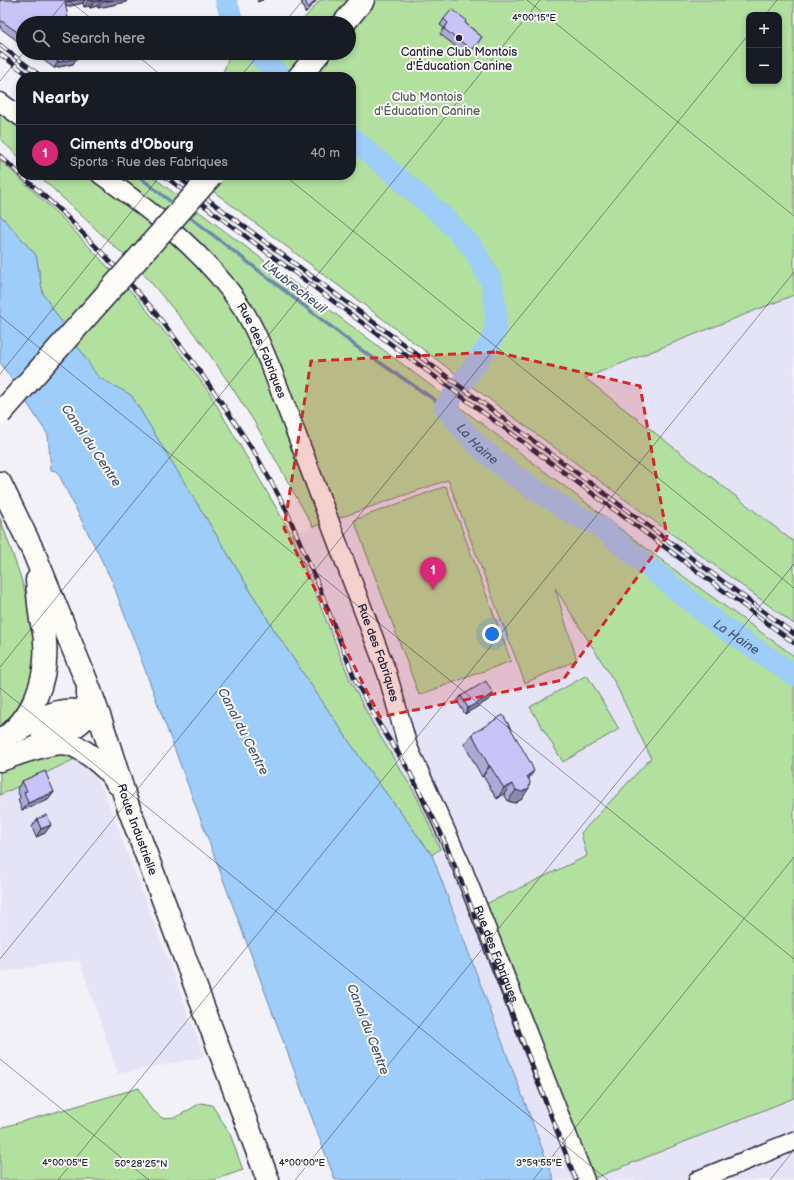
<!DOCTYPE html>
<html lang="en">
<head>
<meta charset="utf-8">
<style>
  :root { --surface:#171b24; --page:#20242c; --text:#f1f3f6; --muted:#9ea1a6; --line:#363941; --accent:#db2777 }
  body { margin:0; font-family:"Balsamiq Sans",sans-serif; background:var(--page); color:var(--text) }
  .controls { position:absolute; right:12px; top:12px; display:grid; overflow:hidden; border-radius:8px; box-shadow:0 2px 6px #0003 }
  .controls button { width:36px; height:36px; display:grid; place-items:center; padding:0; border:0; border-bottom:1px solid var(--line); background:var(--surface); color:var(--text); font:20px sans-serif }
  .you { position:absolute; left:492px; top:634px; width:14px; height:14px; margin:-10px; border:3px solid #fff; border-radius:50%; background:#1a73e8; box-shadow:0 0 0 6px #1a73e833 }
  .badge { display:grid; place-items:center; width:26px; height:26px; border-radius:50%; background:var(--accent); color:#fff; font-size:13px; font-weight:700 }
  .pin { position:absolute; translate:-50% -33px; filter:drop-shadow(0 1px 2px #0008) }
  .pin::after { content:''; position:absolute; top:21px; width:14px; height:12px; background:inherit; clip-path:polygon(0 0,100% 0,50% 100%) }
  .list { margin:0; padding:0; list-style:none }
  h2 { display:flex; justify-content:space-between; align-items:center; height:52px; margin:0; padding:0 16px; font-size:17px }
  h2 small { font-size:13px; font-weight:400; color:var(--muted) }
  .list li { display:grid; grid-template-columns:26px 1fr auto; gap:12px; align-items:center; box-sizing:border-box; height:56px; padding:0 16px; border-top:1px solid var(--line) }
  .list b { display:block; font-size:15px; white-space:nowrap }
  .list p { margin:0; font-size:13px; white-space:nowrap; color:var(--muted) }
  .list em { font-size:13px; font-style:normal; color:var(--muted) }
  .icon { flex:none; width:22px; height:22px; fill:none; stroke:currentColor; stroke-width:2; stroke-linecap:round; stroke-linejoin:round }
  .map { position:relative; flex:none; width:794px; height:1180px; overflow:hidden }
  .search { position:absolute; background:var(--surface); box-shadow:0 2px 6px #0003; left:16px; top:16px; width:340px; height:44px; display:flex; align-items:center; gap:10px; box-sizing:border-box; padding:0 14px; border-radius:22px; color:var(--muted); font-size:15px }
  .panel { position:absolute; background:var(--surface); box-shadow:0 2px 6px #0003; left:16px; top:72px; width:340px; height:108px; border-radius:16px }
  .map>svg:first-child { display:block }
  .built { fill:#e5e4f7 }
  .green { fill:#b1e09f; stroke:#6a816d; fill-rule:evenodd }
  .water { fill:#9ecdf9; stroke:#6c89ad }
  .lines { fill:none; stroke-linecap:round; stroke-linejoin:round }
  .stream { stroke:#6c89ad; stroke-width:3.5 }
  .river { stroke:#9ecdf9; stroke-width:22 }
  .minor-casing { stroke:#22223b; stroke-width:21 }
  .major-casing { stroke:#22223b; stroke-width:25 }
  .minor { stroke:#fdfcf7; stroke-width:18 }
  .major { stroke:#fdfcf7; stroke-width:22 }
  .rail-casing { stroke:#22223b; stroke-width:4.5 }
  .rail { stroke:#fdfcf7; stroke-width:3; stroke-dasharray:9; stroke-linecap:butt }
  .major-bridge-casing { stroke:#22223b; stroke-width:25; stroke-linecap:butt }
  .major-bridge { stroke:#fdfcf7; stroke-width:22 }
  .wall { fill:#aca9d4; stroke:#22223b }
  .shaded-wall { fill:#8c89ad; stroke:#22223b }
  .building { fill:#c8c4f7; stroke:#22223b }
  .marked { fill:#d62828; fill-opacity:0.2; stroke:#d62828; stroke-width:3; stroke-dasharray:8 5; stroke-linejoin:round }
  .ticks { fill:none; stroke:#22223b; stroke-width:1; stroke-opacity:0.45 }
  .poi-dot { fill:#22223b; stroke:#fdfcf7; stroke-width:1.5 }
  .labels { text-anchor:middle; stroke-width:4; stroke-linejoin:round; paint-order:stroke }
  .poi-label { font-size:12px; fill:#22223b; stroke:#fdfcf7 }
  .park-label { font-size:12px; fill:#4d5b59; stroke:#fdfcf7 }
  .street-label { font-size:12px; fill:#22223b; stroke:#fdfcf7 }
  .water-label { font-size:13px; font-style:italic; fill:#475574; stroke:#fdfcf7 }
  .ticks-label { font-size:10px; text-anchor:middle; fill:#22223b; stroke:#fdfcf7; stroke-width:4; stroke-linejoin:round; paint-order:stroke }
</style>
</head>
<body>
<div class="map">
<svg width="794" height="1180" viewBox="0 0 794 1180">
  <rect width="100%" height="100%" fill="#f2f1f7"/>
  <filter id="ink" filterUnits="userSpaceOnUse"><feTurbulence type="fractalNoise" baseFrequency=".025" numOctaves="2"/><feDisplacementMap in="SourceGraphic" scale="8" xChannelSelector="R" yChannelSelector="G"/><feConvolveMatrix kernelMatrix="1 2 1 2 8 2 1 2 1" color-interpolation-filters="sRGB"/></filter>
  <g filter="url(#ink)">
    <!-- built -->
    <g class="built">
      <path d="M 794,295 L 794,1180 L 554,1180 L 531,1120 L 228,554 L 292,535 L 448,480 L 525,683 L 577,660 L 554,586 L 671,567 L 477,420 L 505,411 L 585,378 Z"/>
      <path d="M 79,757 L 85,762 L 103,789 L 205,1057 L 118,1074 L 79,960 L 0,972 L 0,795 Z"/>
    </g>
    <!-- green -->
    <g class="green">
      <path d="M 320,0 L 362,0 L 340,23 L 300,23 Z"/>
      <path d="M 364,0 L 794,0 L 794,295 L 585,378 L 794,542 L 794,624 L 505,411 L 210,189 L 222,175 L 351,175 L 351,77 L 307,77 L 325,53 L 349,53 L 349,23 ZM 749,15 L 779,15 L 779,81 L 749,81 Z"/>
      <path d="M 231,53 L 256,53 L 265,61 L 272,53 L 311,53 L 289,77 L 221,77 Z"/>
      <path d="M 0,110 L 21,125 L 21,159 L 0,139 Z"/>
      <path d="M 0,160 L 63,219 L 138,299 L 170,339 L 209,392 L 292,535 L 350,680 L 374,726 L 416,795 L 440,849 L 432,855 L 363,762 L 276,633 L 131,395 L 98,378 L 43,294 L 36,255 L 0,215 Z"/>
      <path d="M 38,175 L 150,175 L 477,420 L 672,568 L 794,656 L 794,1098 L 592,1179 L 486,904 L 587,856 L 581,833 L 651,758 L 614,681 L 555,588 L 577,660 L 525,683 L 448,480 L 313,527 L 255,423 L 227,380 L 201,342 L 143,273 Z"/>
      <path d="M 446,486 L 511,661 L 419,695 L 354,520 Z"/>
      <path d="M 0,518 L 20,575 L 42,651 L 36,687 L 0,736 Z"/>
      <path d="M 587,675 L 619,729 L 563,762 L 530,707 Z"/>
      <path d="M 49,749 L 79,757 L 0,795 L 0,766 Z"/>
      <path d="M 139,1088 L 150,1108 L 162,1118 L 176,1117 L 201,1103 L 212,1105 L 230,1134 L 243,1170 L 214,1180 L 0,1180 L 0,1128 Z"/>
    </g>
    <!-- water -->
    <path class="water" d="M 0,215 L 36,255 L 43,294 L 98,377 L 131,395 L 276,633 L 363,762 L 432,855 L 554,1180 L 335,1180 L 112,581 L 57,471 L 51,470 L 48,435 L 0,362 Z"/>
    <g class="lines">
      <!-- stream -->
      <g class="stream">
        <path d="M 137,175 L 175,205"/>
        <path d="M 186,214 L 357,347 L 445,407"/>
      </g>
      <!-- river -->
      <g class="river">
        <path d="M 226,0 L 233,23"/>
        <path d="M 256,53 L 282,77"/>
        <path id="s1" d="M 351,137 L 445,218 L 474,249 L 492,283 L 496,313 L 495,331 L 489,345 L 445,407 L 476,444 L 512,474 L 573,514 L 599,526 L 717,623 L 794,675"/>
      </g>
      <defs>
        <g id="minor">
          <path d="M 0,102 L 21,117"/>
          <path id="s2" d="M 101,175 C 153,212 208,255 243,309 C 256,330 265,353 274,375 L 387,673 L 408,747 L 462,867 L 585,1180"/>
          <path d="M 698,1180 L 794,1141"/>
        </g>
        <g id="major">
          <path d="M 344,23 L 363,0"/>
          <path d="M 299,77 L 319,53"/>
          <path id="s3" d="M 0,483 L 34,553 L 88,685 L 102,724 L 128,806 L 268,1180"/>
          <path d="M 17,731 C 41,717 72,699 98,720"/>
          <path d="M 42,740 C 53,735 78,729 84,718 C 89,709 88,699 88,689"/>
          <path d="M 0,741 C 33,720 48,679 45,642 C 45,635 43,627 41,620 C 39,607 38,594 37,580"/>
          <path d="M 0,760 C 18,754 52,740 69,744 C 80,747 88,754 96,760 C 104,767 112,773 117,783"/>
        </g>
      </defs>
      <!-- minor casing -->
      <use href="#minor" class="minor-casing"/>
      <!-- major casing -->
      <use href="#major" class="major-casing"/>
      <!-- minor -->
      <use href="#minor" class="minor"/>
      <!-- major -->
      <use href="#major" class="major"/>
      <defs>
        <g id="rail">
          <path d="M 0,45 L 42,77"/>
          <path d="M 0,54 L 31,77"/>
          <path d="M 0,156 L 21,175"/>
          <path d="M 21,175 L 66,216 L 106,257 L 151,307 L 188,355 L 224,406 L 256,455 L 284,505 L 320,589 L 355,680 L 378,722 L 408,769 L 440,831 L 462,883 L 576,1180"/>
          <path d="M 163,175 L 794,643"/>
          <path d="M 175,175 L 794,634"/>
        </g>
      </defs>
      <!-- rail casing -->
      <use href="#rail" class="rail-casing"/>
      <!-- rail -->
      <use href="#rail" class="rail"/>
      <defs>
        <path id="major-bridge" d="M 0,414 L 212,175"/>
      </defs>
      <!-- major-bridge casing -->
      <use href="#major-bridge" class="major-bridge-casing"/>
      <!-- major-bridge -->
      <use href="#major-bridge" class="major-bridge"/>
    </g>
    <!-- wall -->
    <g class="wall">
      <path d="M 0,0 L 127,0 L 126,2 L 98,8 L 97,6 L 90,8 L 89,6 L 84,7 L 83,3 L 66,7 L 23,23 L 23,45 L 0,28 Z"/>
      <path d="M 301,0 L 317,0 L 305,13 Z"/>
      <path d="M 444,19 L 465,23 L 482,37 L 468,56 L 440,34 L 444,28 L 440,25 Z"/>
      <path d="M 34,53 L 76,53 L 73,64 L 54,68 Z"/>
      <path d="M 493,694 L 490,699 L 465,714 L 457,701 L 461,696 Z"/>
      <path d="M 472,734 L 530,762 L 529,779 L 522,799 L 515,803 L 508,801 L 504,794 L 497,799 L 483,776 L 482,777 L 464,744 Z"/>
      <path d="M 22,781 L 54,792 L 48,800 L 22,810 L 18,800 L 20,797 L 17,789 Z"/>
      <path d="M 37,819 L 45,833 L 36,837 L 32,827 Z"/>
    </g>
    <!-- shaded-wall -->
    <g class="shaded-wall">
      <path d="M 76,0 L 85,0 L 83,3 L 61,8 L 65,2 Z"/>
      <path d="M 93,0 L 89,6 L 84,7 L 88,1 Z"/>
      <path d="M 101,0 L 97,6 L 90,8 L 94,2 Z"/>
      <path d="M 113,0 L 127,0 L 126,2 L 98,8 L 102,2 Z"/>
      <path d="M 258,0 L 263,0 L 257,2 Z"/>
      <path d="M 77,58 L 73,64 L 54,68 L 58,62 Z"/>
      <path d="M 493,694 L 490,699 L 465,714 L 468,708 Z"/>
      <path d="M 489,766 L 490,766 L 483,776 L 482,777 Z"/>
      <path d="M 534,771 L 527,781 L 527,776 Z"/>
      <path d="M 512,784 L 504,794 L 497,799 L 504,788 Z"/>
      <path d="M 529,788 L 522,799 L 515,803 L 508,801 L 516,790 Z"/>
      <path d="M 54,792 L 48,800 L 22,810 L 28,803 Z"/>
      <path d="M 51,825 L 45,833 L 36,837 L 41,829 Z"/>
    </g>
    <!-- building -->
    <g class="building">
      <path d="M 0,0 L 76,0 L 65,2 L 69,23 L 23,23 L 23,36 L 0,20 Z"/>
      <path d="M 93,0 L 113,0 L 102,2 L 101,0 L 94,2 Z"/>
      <path d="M 305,0 L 316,0 L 308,8 Z"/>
      <path d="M 452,9 L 466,20 L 465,23 L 482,37 L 472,50 L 444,29 L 448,23 L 444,19 Z"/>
      <path d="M 46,53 L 76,53 L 77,58 L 58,62 Z"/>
      <path d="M 486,681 L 493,694 L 468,708 L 461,696 Z"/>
      <path d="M 503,715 L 530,762 L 534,771 L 527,776 L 530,782 L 529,788 L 522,792 L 516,790 L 512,784 L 504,788 L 490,766 L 489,766 L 472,734 Z"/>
      <path d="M 45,771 L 54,792 L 28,803 L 24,792 L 27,791 L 22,781 Z"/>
      <path d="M 47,815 L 51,825 L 41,829 L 37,819 Z"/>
    </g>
  </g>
  <!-- marked area -->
  <path class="marked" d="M 496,352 L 640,386 L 667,536 L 563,680 L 380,717 L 284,528 L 311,361 Z"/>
  <!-- ticks -->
  <path class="ticks" d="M 68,0 L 97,23M 527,0 L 794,216M 765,15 L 777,0M 47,23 L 66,0M 284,23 L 303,0M 134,53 L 163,77M 240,77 L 260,53M 0,81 L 23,53M 284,175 L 794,588M 0,316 L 794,959M 0,374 L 161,175M 0,667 L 540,0M 0,688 L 608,1180M 0,959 L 749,34M 0,1059 L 149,1180M 58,1180 L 794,272M 295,1180 L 794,564M 533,1180 L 794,857M 770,1180 L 794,1150"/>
  <!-- markers -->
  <circle class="poi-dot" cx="459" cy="38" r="4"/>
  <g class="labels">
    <!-- poi labels -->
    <g class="poi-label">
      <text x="459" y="56">Cantine Club Montois<tspan x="459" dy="14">d'Éducation Canine</tspan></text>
    </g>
    <!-- park labels -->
    <g class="park-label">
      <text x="427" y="101">Club Montois<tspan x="427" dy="14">d'Éducation Canine</tspan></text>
    </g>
    <!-- street labels -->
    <g class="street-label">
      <text dy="4" stroke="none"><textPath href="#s2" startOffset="242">Rue des Fabriques</textPath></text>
      <text dy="4" stroke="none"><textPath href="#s2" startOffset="566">Rue des Fabriques</textPath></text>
      <text dy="4" stroke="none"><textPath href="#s3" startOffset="373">Route Industrielle</textPath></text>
      <text dy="4" stroke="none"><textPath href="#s2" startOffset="890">Rue des Fabriques</textPath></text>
    </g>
    <!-- water labels -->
    <g class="water-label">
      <text transform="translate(295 286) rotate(38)" y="5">L'Aubrecheuil</text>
      <text dy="5" stroke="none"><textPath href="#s1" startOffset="394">La Haine</textPath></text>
      <text transform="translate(92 445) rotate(56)" y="5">Canal du Centre</text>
      <text dy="5" stroke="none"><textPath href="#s1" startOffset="718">La Haine</textPath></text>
      <text transform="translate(244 731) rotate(63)" y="5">Canal du Centre</text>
      <text transform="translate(369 1029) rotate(69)" y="5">Canal du Centre</text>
    </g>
  </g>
  <g class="ticks-label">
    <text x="534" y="21">4°00'15"E</text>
    <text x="65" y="1166">4°00'05"E</text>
    <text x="302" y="1166">4°00'00"E</text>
    <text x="539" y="1166">3°59'55"E</text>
    <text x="141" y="1167">50°28'25"N</text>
  </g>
</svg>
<div class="controls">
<button>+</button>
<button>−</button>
</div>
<div class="you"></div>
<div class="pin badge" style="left:433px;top:590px">1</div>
<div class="search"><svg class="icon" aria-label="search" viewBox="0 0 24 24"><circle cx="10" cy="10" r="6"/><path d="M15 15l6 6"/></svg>Search here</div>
<section class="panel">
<h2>Nearby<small></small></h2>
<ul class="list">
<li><span class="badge">1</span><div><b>Ciments d'Obourg</b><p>Sports · Rue des Fabriques</p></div><em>40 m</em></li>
</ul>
</section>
</div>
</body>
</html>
